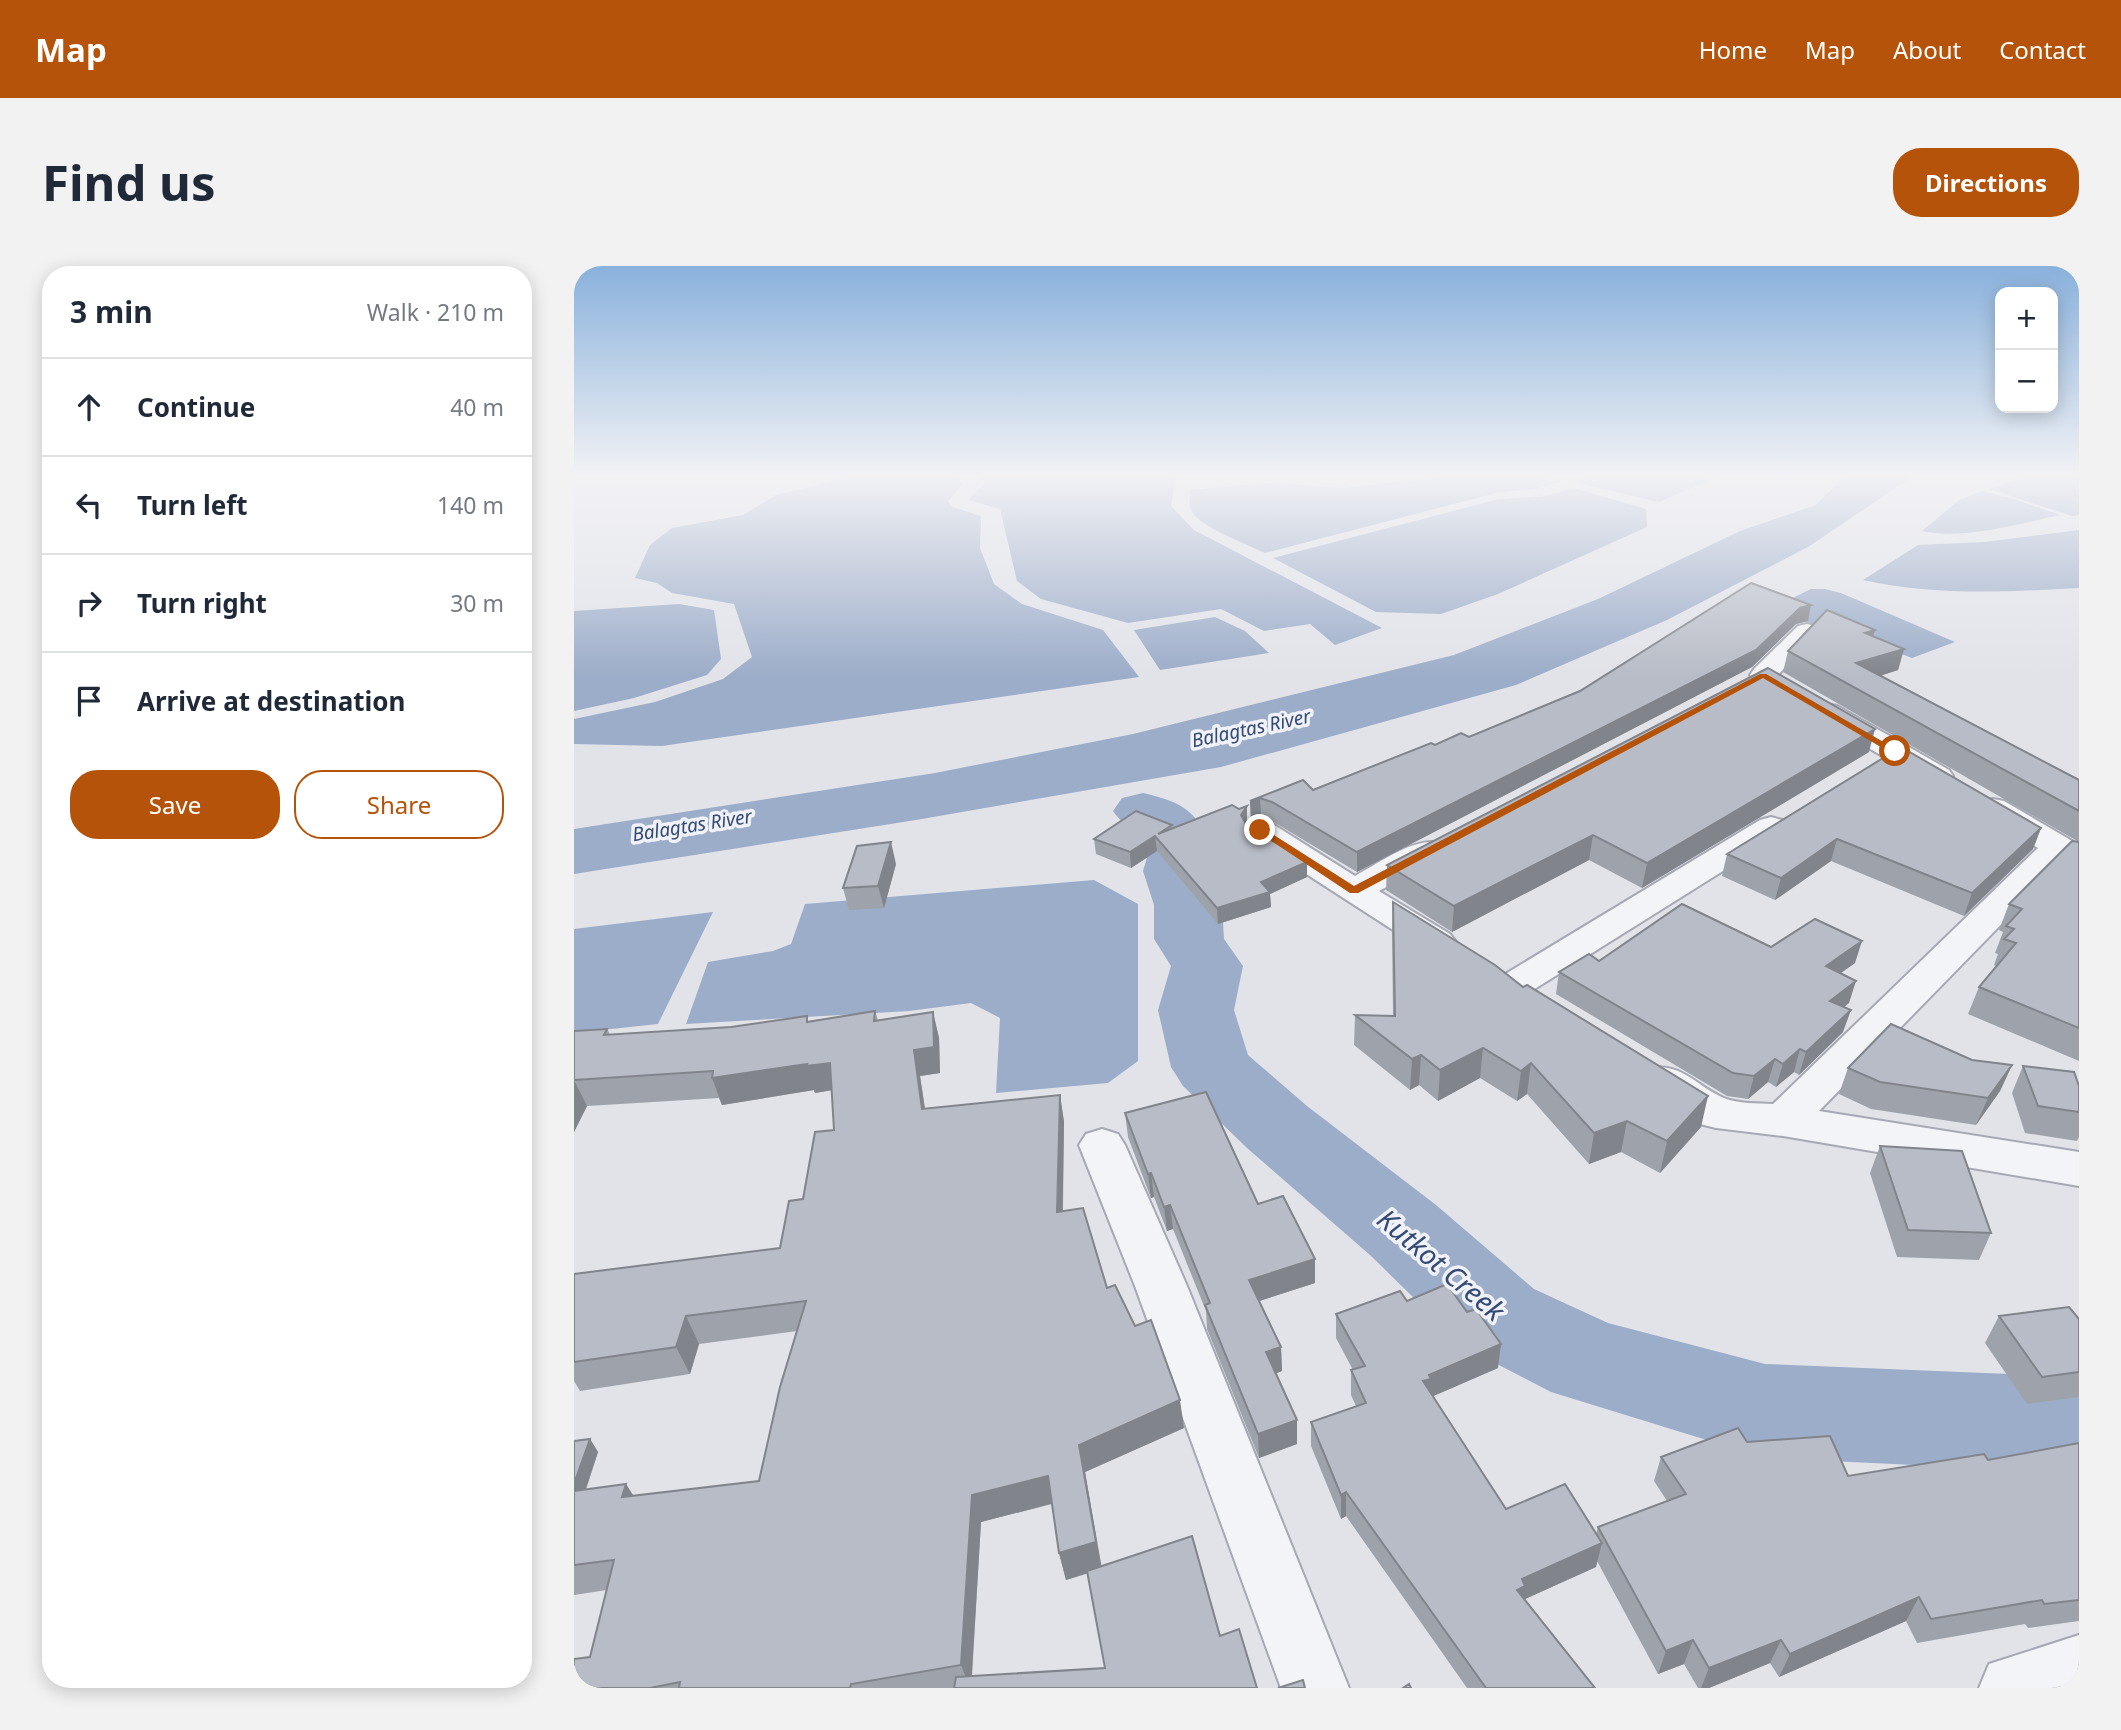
<!DOCTYPE html>
<html lang="en">
<head>
<meta charset="utf-8">
<style>
  :root { --surface:#fff; --page:#f2f2f3; --text:#1f2937; --muted:#747a83; --line:#e0e1e3; --accent:#b45309 }
  body { margin:0; font-family:"Noto Sans",sans-serif; background:var(--page); color:var(--text) }
  .controls { position:absolute; right:21px; top:21px; display:grid; overflow:hidden; border-radius:14px; box-shadow:0 4px 18px #0003 }
  .controls button { width:63px; height:63px; display:grid; place-items:center; padding:0; border:0; border-bottom:2px solid var(--line); background:var(--surface); color:var(--text); font:35px sans-serif }
  .stop { position:absolute; width:21px; height:21px; margin:-16px; border:5px solid #b45309; border-radius:50%; background:#fff }
  .stop.end { background:#b45309; border-color:#fff; box-shadow:0 2px 7px #0008 }
  .list { margin:0; padding:0; list-style:none }
  h2 { display:flex; justify-content:space-between; align-items:center; height:91px; margin:0; padding:0 28px; font-size:30px }
  h2 small { font-size:23px; font-weight:400; color:var(--muted) }
  .list li { display:grid; grid-template-columns:46px 1fr auto; gap:21px; align-items:center; box-sizing:border-box; height:98px; padding:0 28px; border-top:2px solid var(--line) }
  .list b { display:block; font-size:26px; white-space:nowrap }
  .list em { font-size:23px; font-style:normal; color:var(--muted) }
  .actions { display:flex; gap:14px; padding:21px 28px }
  .actions a { flex:1; padding:16px 0; border:2px solid var(--accent); border-radius:28px; text-align:center; font-size:24px; color:var(--accent) }
  .actions .main { background:var(--accent); color:#fff }
  .icon { flex:none; width:38px; height:38px; fill:none; stroke:currentColor; stroke-width:2; stroke-linecap:round; stroke-linejoin:round }
  .map { position:relative; flex:none; width:1505px; height:1422px; overflow:hidden; border-radius:28px }
  header { display:flex; align-items:center; gap:42px; box-sizing:border-box; height:98px; padding:0 35px; background:var(--accent); color:#fff }
  header strong { font-size:33px }
  nav { display:flex; gap:38px; margin-inline-start:auto; font-size:24px }
  .intro { display:flex; align-items:center; justify-content:space-between; box-sizing:border-box; height:168px; padding:0 42px }
  h1 { margin:0; font-size:49px }
  .button { padding:18px 32px; border-radius:28px; background:var(--accent); color:#fff; font-size:24px; font-weight:700 }
  main { display:flex; gap:42px; padding:0 42px }
  aside { flex:1; background:var(--surface); border-radius:28px; box-shadow:0 4px 18px #0003 }
  .map>svg:first-child { display:block }
  .water { fill:#9cadc9 }
  .lines { fill:none; stroke-linecap:round; stroke-linejoin:round }
  .river { fill:#9cadc9; fill-rule:evenodd }
  .minor-casing { stroke:#a6a9b3; stroke-width:4 }
  .minor { fill:#f3f4f8; fill-rule:evenodd }
  .wall { fill:#9ea2aa; fill-rule:evenodd }
  .shaded-wall { fill:#81848b }
  .building { fill:#b8bcc6; stroke:#81848b; stroke-width:2 }
  .route { fill:#b45309 }
  .labels { text-anchor:middle; stroke-width:7; stroke-linejoin:round; paint-order:stroke }
  .far-water-label { font-size:19px; font-style:italic; fill:#344a74; stroke:#f0f2f7 }
  .near-water-label { font-size:28px; font-style:italic; fill:#344a74; stroke:#f0f2f7 }
</style>
</head>
<body>
<header>
<strong>Map</strong>
<nav><a>Home</a><a>Map</a><a>About</a><a>Contact</a></nav>
</header>
<div class="intro"><h1>Find us</h1><a class="button">Directions</a></div>
<main>
<aside>
<h2>3 min<small>Walk · 210 m</small></h2>
<ul class="list">
<li><svg class="icon" aria-label="ahead" viewBox="0 0 24 24"><path d="M12 20V5M6 11l6-6 6 6"/></svg><div><b>Continue</b></div><em>40 m</em></li>
<li><svg class="icon" aria-label="left" viewBox="0 0 24 24"><path d="M17 20v-9H6M10 6l-5 5 5 5"/></svg><div><b>Turn left</b></div><em>140 m</em></li>
<li><svg class="icon" aria-label="right" viewBox="0 0 24 24"><path d="M7 20v-9h11M14 6l5 5-5 5"/></svg><div><b>Turn right</b></div><em>30 m</em></li>
<li><svg class="icon" aria-label="arrive" viewBox="0 0 24 24"><path d="M6 21V4h12l-3 4 3 4H6"/></svg><div><b>Arrive at destination</b></div></li>
</ul>
<div class="actions"><a class="main">Save</a><a>Share</a></div>
</aside>
<div class="map">
<svg width="1505" height="1422" viewBox="0 0 1505 1422">
  <rect width="100%" height="100%" fill="#e1e3e9"/>
  <!-- water -->
  <g class="water">
    <path d="M 280,210 L 374,210 L 384,213 L 389,218 L 374,235 L 378,241 L 407,250 L 406,282 L 420,318 L 448,338 L 529,364 L 565,411 L 88,480 L 0,478 L 0,453 L 81,436 L 149,413 L 178,391 L 160,338 L 98,327 L 83,317 L 61,312 L 76,279 L 98,262 L 169,249 L 202,229 Z"/>
    <path d="M 405,210 L 600,210 L 602,213 L 597,240 L 620,264 L 808,362 L 761,379 L 736,358 L 690,365 L 647,343 L 554,357 L 467,333 L 443,315 L 426,243 L 395,234 L 411,216 Z"/>
    <path d="M 877,210 L 964,210 L 987,216 L 962,223 L 926,226 L 691,287 C 672,278 629,262 618,246 C 614,239 616,231 616,224 L 694,217 L 770,222 Z"/>
    <path d="M 1016,210 L 1144,210 L 1085,236 L 1000,216 Z"/>
    <path d="M 1270,210 L 1339,210 L 1234,281 L 1093,354 L 942,419 L 647,501 L 342,554 L 0,608 L 0,563 L 361,507 L 559,468 L 880,389 L 1024,333 L 1166,265 L 1242,239 Z"/>
    <path d="M 1455,210 L 1505,210 L 1505,249 L 1498,250 L 1415,223 Z"/>
    <path d="M 1000,222 L 1072,243 L 1073,261 L 924,328 L 867,348 L 802,346 L 699,292 L 925,233 L 972,230 Z"/>
    <path d="M 1408,225 L 1443,234 L 1486,249 C 1445,258 1389,274 1348,265 L 1385,234 Z"/>
    <path d="M 1505,264 L 1505,322 C 1434,326 1359,330 1289,314 L 1344,279 L 1410,276 Z"/>
    <path d="M 1237,323 L 1251,323 L 1267,327 L 1381,376 L 1338,392 C 1324,387 1311,380 1297,376 C 1267,366 1229,361 1206,338 Z"/>
    <path d="M 105,338 L 140,344 L 147,393 L 133,409 L 60,432 L 0,445 L 0,345 Z"/>
    <path d="M 641,351 L 671,365 L 695,387 L 586,404 L 560,364 Z"/>
    <path d="M 520,614 L 564,638 L 564,795 L 534,817 L 422,827 L 426,752 L 397,737 L 335,745 L 112,758 L 134,696 L 199,685 L 217,678 L 231,638 Z"/>
    <path d="M 139,646 L 84,758 L 0,767 L 0,663 Z"/>
  </g>
  <g class="lines">
    <!-- river -->
    <path class="river" d="M 569,527 C 611,537 620,544 640,582 L 635,605 L 648,639 L 650,673 L 669,700 L 660,744 L 674,789 L 733,840 L 862,939 L 960,1023 L 1034,1057 L 1191,1098 L 1463,1109 L 1505,1106 L 1505,1202 L 1463,1205 L 1191,1192 L 977,1126 L 890,1081 L 796,989 L 673,882 L 609,820 L 597,801 L 584,744 L 597,700 L 580,673 L 580,639 L 569,605 L 576,582 C 569,565 550,562 539,545 L 548,532 Z"/>
    <defs>
      <g id="minor">
        <path d="M 1233,358 L 1242,360 L 1245,365 L 1242,370 L 1198,415 L 1189,417 L 1180,415 L 1176,409 L 1180,403 L 1224,360 Z"/>
        <path d="M 1253,438 L 1263,440 L 1375,504 L 1379,510 L 1375,516 L 1364,519 L 1353,516 L 1243,452 L 1239,446 L 1243,440 Z"/>
        <path d="M 1419,533 L 1430,535 L 1505,579 L 1505,603 L 1487,597 L 1245,845 L 1505,886 L 1505,920 L 1209,870 L 1142,862 L 1126,858 L 1072,823 L 1066,813 L 1072,803 C 1106,794 1122,820 1150,832 C 1164,838 1184,837 1199,838 L 1464,582 L 1408,549 L 1403,542 L 1408,535 Z"/>
        <path d="M 1197,551 L 1208,554 L 1213,561 L 1208,568 L 951,729 L 937,733 L 923,729 L 918,721 L 923,713 L 1186,554 Z"/>
        <path d="M 686,554 L 697,557 L 781,610 C 806,597 840,570 869,577 L 874,584 L 869,591 L 805,625 L 876,668 L 882,676 L 876,684 L 863,687 L 850,684 L 675,571 L 670,564 L 675,557 Z"/>
        <path d="M 528,863 L 544,868 L 551,879 L 613,1020 L 775,1422 L 707,1422 L 561,1020 L 505,879 L 512,868 Z"/>
        <path d="M 1505,1369 L 1505,1422 L 1405,1422 L 1415,1398 Z"/>
      </g>
    </defs>
    <!-- minor casing -->
    <use href="#minor" class="minor-casing"/>
    <!-- minor -->
    <use href="#minor" class="minor"/>
  </g>
  <!-- wall -->
  <g class="wall">
    <path d="M 1177,317 L 1234,355 L 1222,358 L 1178,401 L 783,606 L 698,555 L 687,551 L 677,554 L 676,535 L 729,514 L 739,524 L 861,479 L 895,471 L 1006,425 Z"/>
    <path d="M 1301,364 L 1299,370 L 1330,383 L 1324,404 L 1306,410 L 1505,514 L 1505,576 L 1209,406 L 1214,385 Z"/>
    <path d="M 1327,481 L 1467,562 L 1459,583 L 1390,650 L 1257,595 L 1201,634 L 1148,610 L 1153,588 Z"/>
    <path d="M 1295,486 L 1068,622 L 1015,594 L 878,666 L 812,624 L 813,599 Z"/>
    <path d="M 673,555 L 672,557 L 733,611 L 696,628 L 697,641 L 644,658 L 583,585 L 557,602 L 522,588 L 520,573 L 598,559 L 598,563 Z"/>
    <path d="M 1505,576 L 1505,795 L 1394,748 L 1405,721 L 1422,700 L 1420,699 L 1424,688 L 1421,687 L 1429,666 L 1425,664 L 1435,638 Z"/>
    <path d="M 322,598 L 310,642 L 275,644 L 269,622 Z"/>
    <path d="M 819,636 L 1127,861 L 1086,907 L 1047,886 L 1015,898 L 953,828 L 943,835 L 906,812 L 864,835 L 845,819 L 836,824 L 780,779 L 781,749 L 819,750 L 818,665 Z"/>
    <path d="M 1197,681 L 1281,697 L 1267,707 L 1275,737 L 1270,741 L 1269,766 L 1225,809 L 1220,806 L 1202,821 L 1194,816 L 1174,833 L 1153,830 L 982,728 L 985,706 L 1025,695 Z"/>
    <path d="M 301,745 L 304,754 L 359,746 L 365,772 L 366,807 L 346,810 L 351,843 L 486,829 L 490,856 L 489,945 L 533,1022 L 610,1162 L 511,1206 L 527,1300 L 646,1370 L 683,1422 L 0,1422 L 16,1391 L 33,1324 L 0,1329 L 0,1175 L 16,1173 L 24,1186 L 12,1224 L 52,1218 L 59,1230 L 185,1215 L 223,1065 L 125,1078 L 116,1108 L 6,1125 L 0,1115 L 0,1008 L 206,982 L 260,864 L 258,824 L 241,827 L 240,824 L 148,839 L 145,832 L 13,840 L 0,866 L 0,765 L 33,763 L 36,768 L 157,761 L 235,755 ZM 478,1238 L 485,1287 L 492,1314 L 513,1307 L 531,1402 L 398,1410 L 407,1256 Z"/>
    <path d="M 1398,794 L 1438,799 L 1426,825 L 1402,859 L 1297,843 L 1265,828 L 1274,802 Z"/>
    <path d="M 1449,800 L 1505,820 L 1505,871 L 1503,875 L 1451,867 L 1438,827 Z"/>
    <path d="M 551,847 L 684,938 L 741,993 L 741,1017 L 685,1035 L 707,1081 L 708,1105 L 702,1107 L 723,1178 L 685,1192 L 633,1063 L 632,1045 L 599,963 L 593,965 L 580,931 L 577,932 L 575,927 L 554,871 Z"/>
    <path d="M 1306,880 L 1417,967 L 1405,994 L 1323,991 L 1296,907 Z"/>
    <path d="M 833,1035 L 924,1102 L 859,1130 L 932,1243 L 1022,1268 L 1024,1261 L 1093,1235 L 1080,1215 L 1087,1191 L 1173,1176 L 1274,1210 L 1414,1194 L 1505,1177 L 1505,1355 L 1454,1362 L 1451,1358 L 1343,1377 L 1332,1355 L 1205,1411 L 1196,1397 L 1135,1422 L 1124,1422 L 1110,1398 L 1084,1408 L 1023,1295 L 1022,1301 L 951,1333 L 1021,1422 L 893,1422 L 772,1250 L 767,1253 L 737,1180 L 737,1156 L 782,1140 L 777,1129 L 777,1104 L 779,1104 L 762,1072 L 762,1048 Z"/>
    <path d="M 1425,1050 L 1505,1053 L 1505,1131 L 1453,1138 L 1411,1077 Z"/>
  </g>
  <!-- shaded-wall -->
  <g class="shaded-wall">
    <path d="M 1237,339 L 1234,355 L 1222,358 L 1178,401 L 783,606 L 783,586 L 1226,342 Z"/>
    <path d="M 1301,364 L 1295,385 L 1291,367 Z"/>
    <path d="M 1330,383 L 1324,404 L 1276,419 L 1282,397 Z"/>
    <path d="M 1301,463 L 1295,486 L 1068,622 L 1073,597 Z"/>
    <path d="M 686,532 L 687,551 L 677,554 L 676,535 Z"/>
    <path d="M 673,540 L 673,555 L 667,564 L 667,549 Z"/>
    <path d="M 1467,562 L 1459,583 L 1390,650 L 1398,627 Z"/>
    <path d="M 1019,569 L 1015,594 L 878,666 L 880,640 Z"/>
    <path d="M 581,570 L 583,585 L 557,602 L 556,586 Z"/>
    <path d="M 1263,573 L 1257,595 L 1201,634 L 1207,612 Z"/>
    <path d="M 317,576 L 322,598 L 310,642 L 304,620 Z"/>
    <path d="M 733,596 L 733,611 L 696,628 L 697,641 L 644,658 L 643,642 L 687,616 Z"/>
    <path d="M 1288,675 L 1281,697 L 1245,722 L 1252,700 Z"/>
    <path d="M 1282,715 L 1275,737 L 1249,757 L 1256,735 Z"/>
    <path d="M 1277,744 L 1269,766 L 1225,809 L 1232,786 Z"/>
    <path d="M 359,746 L 365,772 L 366,807 L 346,810 L 355,870 L 348,843 L 340,784 Z"/>
    <path d="M 909,782 L 906,812 L 864,835 L 866,804 Z"/>
    <path d="M 1226,783 L 1220,806 L 1202,821 L 1209,798 Z"/>
    <path d="M 847,789 L 845,819 L 836,824 L 838,793 Z"/>
    <path d="M 1201,793 L 1194,816 L 1174,833 L 1180,810 Z"/>
    <path d="M 256,797 L 265,823 L 241,827 L 240,824 L 148,839 L 138,812 L 233,798 Z"/>
    <path d="M 957,797 L 953,828 L 943,835 L 947,805 Z"/>
    <path d="M 1438,799 L 1426,825 L 1402,859 L 1414,832 Z"/>
    <path d="M 0,814 L 13,840 L 0,866 Z"/>
    <path d="M 486,829 L 490,856 L 488,974 L 483,946 Z"/>
    <path d="M 1134,830 L 1127,861 L 1086,907 L 1093,875 Z"/>
    <path d="M 1053,855 L 1047,886 L 1015,898 L 1020,867 Z"/>
    <path d="M 577,907 L 580,931 L 577,932 L 574,908 Z"/>
    <path d="M 596,939 L 599,963 L 593,965 L 590,941 Z"/>
    <path d="M 741,993 L 741,1017 L 676,1038 L 675,1014 Z"/>
    <path d="M 112,1050 L 125,1078 L 116,1108 L 102,1081 Z"/>
    <path d="M 927,1078 L 924,1102 L 855,1132 L 849,1115 L 855,1109 Z"/>
    <path d="M 707,1081 L 708,1105 L 693,1111 L 692,1086 Z"/>
    <path d="M 606,1134 L 610,1162 L 511,1206 L 528,1303 L 492,1314 L 485,1287 L 505,1179 Z"/>
    <path d="M 723,1154 L 723,1178 L 685,1192 L 684,1168 Z"/>
    <path d="M 16,1173 L 24,1186 L 3,1249 L 0,1245 L 0,1218 Z"/>
    <path d="M 474,1210 L 480,1237 L 407,1256 L 397,1422 L 396,1422 L 387,1399 L 398,1229 Z"/>
    <path d="M 52,1218 L 69,1245 L 48,1231 Z"/>
    <path d="M 772,1226 L 772,1250 L 767,1253 L 767,1229 Z"/>
    <path d="M 1028,1277 L 1022,1301 L 949,1334 L 943,1324 L 948,1313 Z"/>
    <path d="M 1345,1331 L 1332,1355 L 1205,1411 L 1216,1388 Z"/>
    <path d="M 1119,1374 L 1110,1398 L 1084,1408 L 1092,1385 Z"/>
    <path d="M 1207,1374 L 1196,1397 L 1135,1422 L 1127,1422 L 1135,1402 Z"/>
  </g>
  <!-- building -->
  <g class="building">
    <path d="M 1177,317 L 1237,339 L 1226,342 L 1182,384 L 783,586 L 698,536 L 686,532 L 676,535 L 729,514 L 739,524 L 857,477 L 861,479 L 887,467 L 895,471 L 1006,425 Z"/>
    <path d="M 1253,344 L 1301,364 L 1291,367 L 1330,383 L 1282,397 L 1505,514 L 1505,545 L 1214,385 Z"/>
    <path d="M 1194,402 L 1301,463 L 1073,597 L 1019,569 L 880,640 L 813,599 Z"/>
    <path d="M 1327,481 L 1467,562 L 1398,627 L 1263,573 L 1207,612 L 1153,588 Z"/>
    <path d="M 658,539 L 665,543 L 673,540 L 667,549 L 672,558 L 733,596 L 687,616 L 696,626 L 643,642 L 581,570 L 556,586 L 520,573 L 562,545 L 598,559 L 584,568 Z"/>
    <path d="M 1498,575 L 1505,576 L 1505,762 L 1405,721 L 1442,677 L 1430,673 L 1440,663 L 1432,660 L 1448,643 L 1435,638 Z"/>
    <path d="M 317,576 L 304,620 L 269,622 L 283,580 Z"/>
    <path d="M 819,636 L 921,699 L 949,721 L 953,719 L 1134,830 L 1093,875 L 1053,855 L 1020,867 L 957,797 L 947,805 L 909,782 L 866,804 L 847,789 L 838,793 L 781,749 L 821,750 Z"/>
    <path d="M 1108,638 L 1197,681 L 1241,653 L 1288,675 L 1252,700 L 1282,715 L 1256,735 L 1277,744 L 1232,786 L 1226,783 L 1209,798 L 1201,793 L 1180,810 L 1159,807 L 985,706 L 1015,688 L 1025,695 Z"/>
    <path d="M 301,745 L 300,755 L 359,746 L 360,781 L 340,784 L 348,843 L 486,829 L 483,946 L 509,942 L 533,1022 L 541,1019 L 561,1060 L 577,1054 L 606,1134 L 505,1179 L 522,1276 L 485,1287 L 474,1210 L 398,1229 L 387,1399 L 277,1418 L 276,1422 L 105,1422 L 106,1416 L 76,1422 L 0,1422 L 0,1393 L 16,1391 L 40,1294 L 0,1299 L 0,1225 L 52,1218 L 48,1231 L 185,1215 L 206,1121 L 232,1035 L 112,1050 L 102,1081 L 0,1096 L 0,1008 L 206,982 L 215,935 L 229,933 L 241,866 L 260,864 L 256,797 L 232,800 L 233,798 L 138,812 L 139,805 L 0,814 L 0,765 L 33,763 L 30,769 L 157,761 L 233,750 L 233,756 Z"/>
    <path d="M 1317,758 L 1398,794 L 1438,799 L 1414,832 L 1306,816 L 1274,802 Z"/>
    <path d="M 1449,800 L 1500,806 L 1505,820 L 1505,846 L 1464,840 Z"/>
    <path d="M 632,826 L 684,938 L 709,930 L 741,993 L 675,1014 L 707,1081 L 692,1086 L 723,1154 L 684,1168 L 631,1039 L 636,1037 L 596,939 L 590,941 L 577,907 L 574,908 L 572,903 L 551,847 Z"/>
    <path d="M 1306,880 L 1388,885 L 1417,967 L 1334,964 Z"/>
    <path d="M 873,1018 L 893,1046 L 902,1043 L 927,1078 L 855,1109 L 857,1113 L 849,1115 L 932,1243 L 991,1218 L 1028,1277 L 948,1313 L 951,1320 L 943,1324 L 1021,1422 L 912,1422 L 772,1226 L 767,1229 L 737,1156 L 792,1137 L 777,1104 L 791,1100 L 762,1048 L 826,1025 L 833,1035 Z"/>
    <path d="M 1495,1041 L 1505,1053 L 1505,1106 L 1468,1111 L 1425,1050 Z"/>
    <path d="M 1164,1162 L 1173,1176 L 1256,1170 L 1274,1210 L 1410,1188 L 1414,1194 L 1505,1177 L 1505,1334 L 1470,1338 L 1468,1334 L 1357,1353 L 1345,1331 L 1216,1388 L 1207,1374 L 1135,1402 L 1119,1374 L 1092,1385 L 1024,1261 L 1112,1228 L 1087,1191 Z"/>
    <path d="M 16,1173 L 0,1218 L 0,1175 Z"/>
    <path d="M 618,1270 L 646,1370 L 665,1363 L 683,1422 L 380,1422 L 382,1411 L 531,1402 L 513,1305 Z"/>
    <path d="M 729,1414 L 731,1422 L 704,1422 Z"/>
    <path d="M 835,1418 L 837,1422 L 829,1422 Z"/>
  </g>
  <!-- sky -->
  <linearGradient id="sky" x2="0" y2="1"><stop stop-color="#89b1dc"/><stop offset="0.51" stop-color="#f2f2f5"/><stop offset="1" stop-color="#f2f2f5" stop-opacity="0"/></linearGradient>
  <rect width="1505" height="410" fill="url(#sky)"/>
  <!-- route -->
  <path class="route" d="M 1186,408 L 1192,408 L 1325,485 L 1317,487 L 1189,412 L 784,627 L 776,627 L 681,564 L 689,562 L 780,620 Z"/>
  <g class="labels">
    <!-- far-water labels -->
    <g class="far-water-label">
      <text transform="translate(677 462) rotate(-12)" y="7">Balagtas River</text>
      <text transform="translate(118 559) rotate(-9)" y="7">Balagtas River</text>
    </g>
    <!-- near-water labels -->
    <g class="near-water-label">
      <text transform="translate(867 999) rotate(40)" y="10">Kutkot Creek</text>
    </g>
  </g>
</svg>
<div class="controls">
<button>+</button>
<button>−</button>
</div>
<div class="stop" style="left:1321px;top:485px"></div>
<div class="stop end" style="left:686px;top:564px"></div>
</div>
</main>
</body>
</html>
